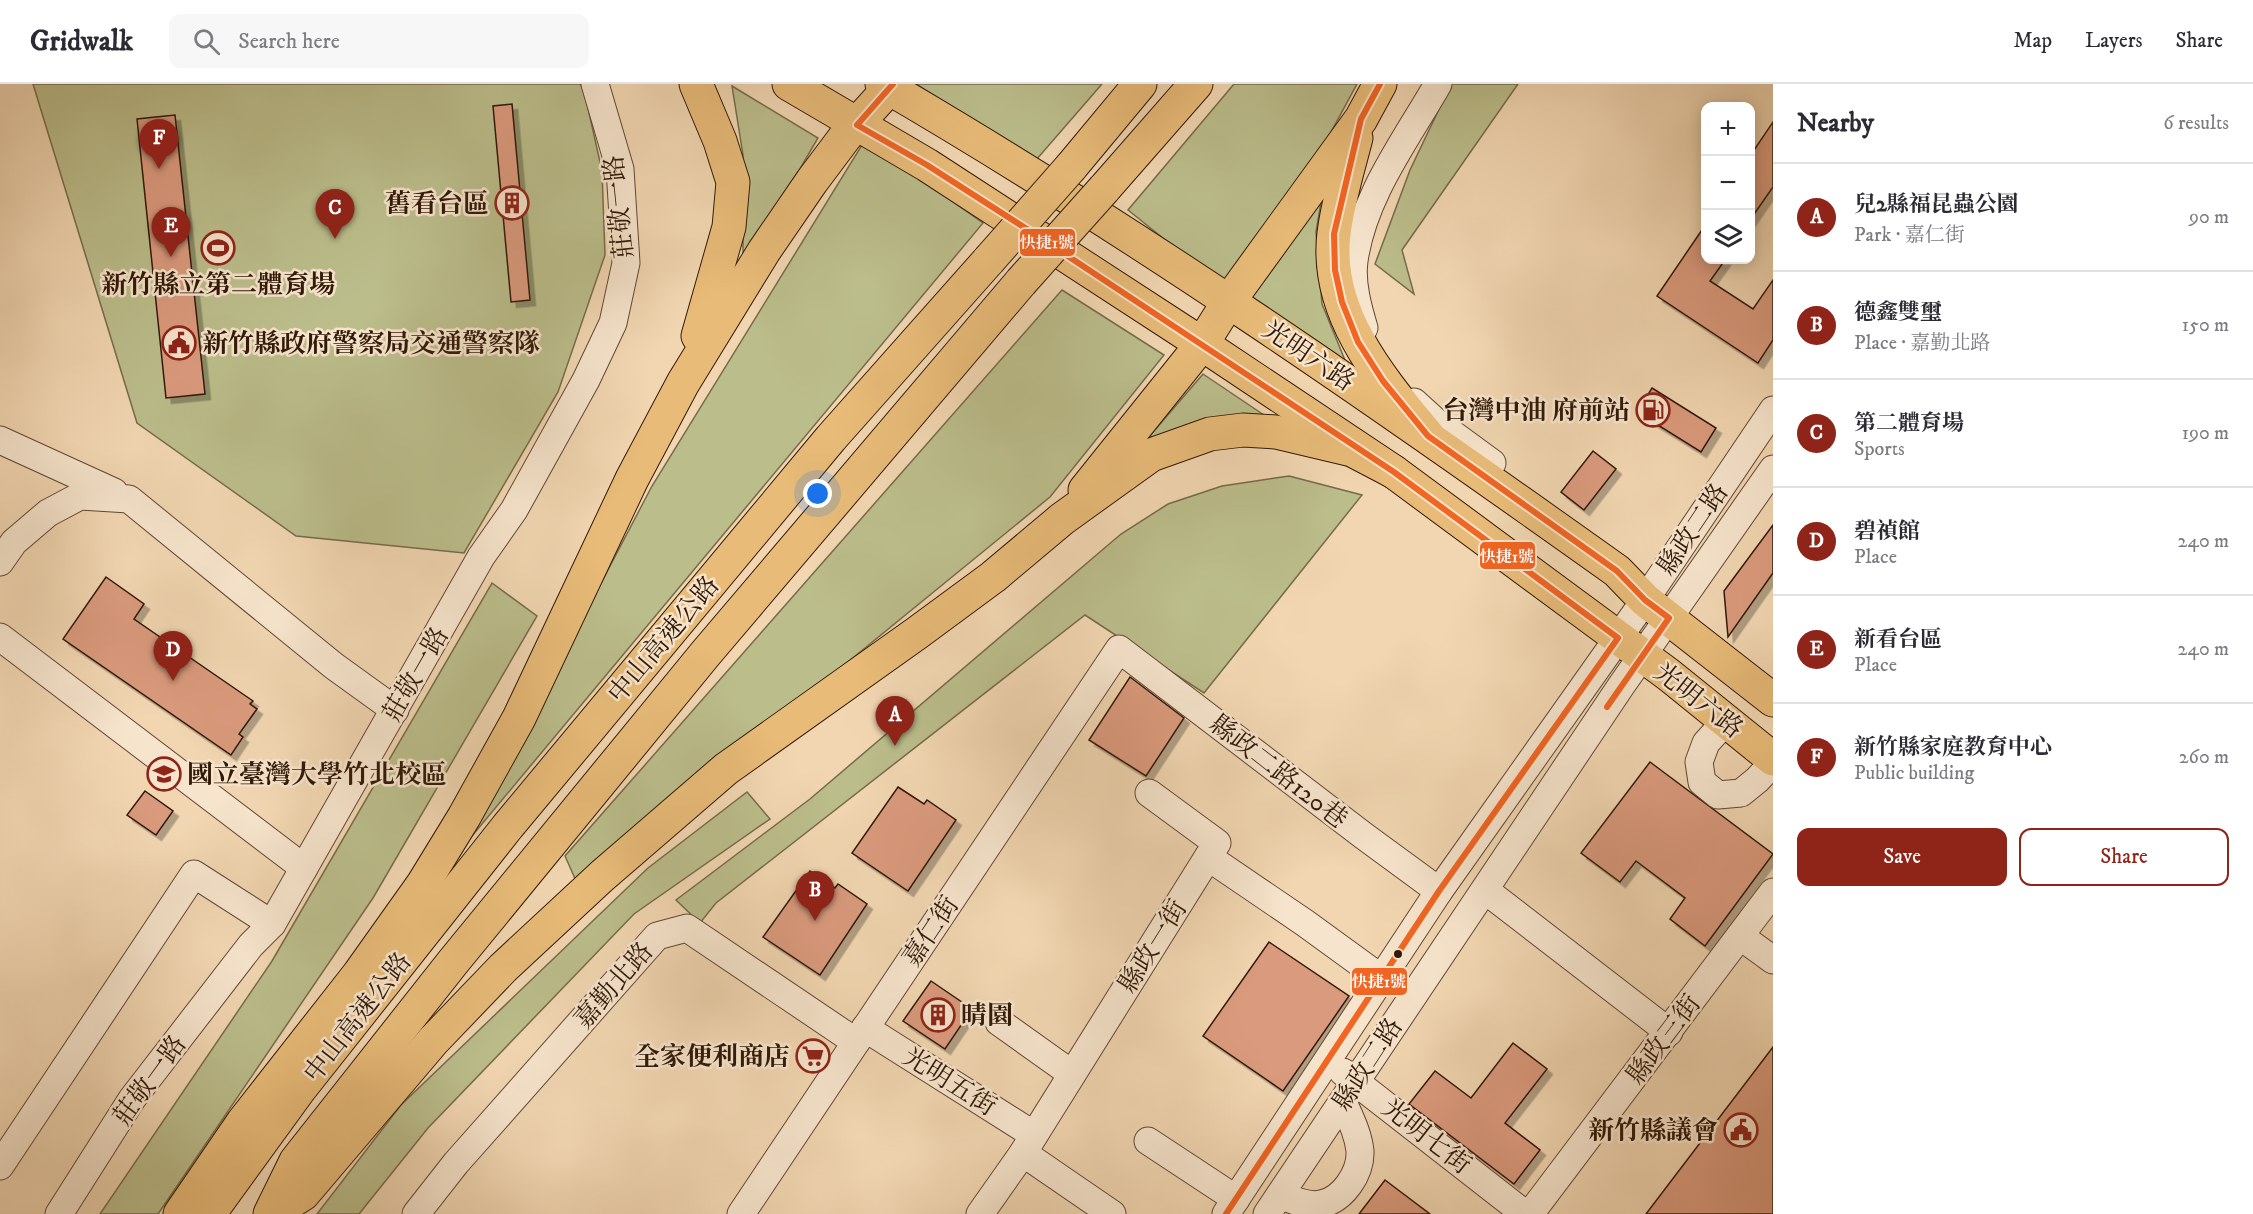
<!DOCTYPE html>
<html lang="en">
<head>
<meta charset="utf-8">
<style>
  :root { --surface:#fff; --page:#f7f7f7; --text:#2b2b33; --muted:#7c7c81; --line:#e1e1e2; --accent:#8f2418 }
  body { margin:0; font-family:"IM FELL DW Pica","Noto Serif TC",serif; background:var(--page); color:var(--text) }
  .controls { position:absolute; right:18px; top:18px; display:grid; overflow:hidden; border-radius:12px; box-shadow:0 3px 15px #0003 }
  .controls button { width:54px; height:54px; display:grid; place-items:center; padding:0; border:0; border-bottom:2px solid var(--line); background:var(--surface); color:var(--text); font:30px sans-serif }
  .you { position:absolute; left:818px; top:410px; width:21px; height:21px; margin:-15px; border:4px solid #fff; border-radius:50%; background:#1a73e8; box-shadow:0 0 0 9px #1a73e833 }
  .badge { display:grid; place-items:center; width:39px; height:39px; border-radius:50%; background:var(--accent); color:#fff; font-size:20px; font-weight:700 }
  .pin { position:absolute; translate:-50% -50px; filter:drop-shadow(0 2px 3px #0008) }
  .pin::after { content:''; position:absolute; top:32px; width:21px; height:18px; background:inherit; clip-path:polygon(0 0,100% 0,50% 100%) }
  .list { margin:0; padding:0; list-style:none }
  h2 { display:flex; justify-content:space-between; align-items:center; height:78px; margin:0; padding:0 24px; font-size:26px }
  h2 small { font-size:20px; font-weight:400; color:var(--muted) }
  .list li { display:grid; grid-template-columns:39px 1fr auto; gap:18px; align-items:center; box-sizing:border-box; height:108px; padding:0 24px; border-top:2px solid var(--line) }
  .list b { display:block; font-size:22px; white-space:nowrap }
  .list p { margin:0; font-size:20px; white-space:nowrap; color:var(--muted) }
  .list em { font-size:20px; font-style:normal; color:var(--muted) }
  .actions { display:flex; gap:12px; padding:18px 24px }
  .actions a { flex:1; padding:14px 0; border:2px solid var(--accent); border-radius:12px; text-align:center; font-size:21px; color:var(--accent) }
  .actions .main { background:var(--accent); color:#fff }
  .icon { flex:none; width:33px; height:33px; fill:none; stroke:currentColor; stroke-width:2; stroke-linecap:round; stroke-linejoin:round }
  .map { position:relative; flex:none; width:1773px; height:1130px; overflow:hidden }
  header { display:flex; align-items:center; gap:36px; box-sizing:border-box; height:84px; padding:0 30px; background:var(--surface); border-bottom:2px solid var(--line) }
  header strong { font-size:28px }
  nav { display:flex; gap:33px; margin-inline-start:auto; font-size:21px }
  .search { width:420px; height:54px; background:var(--page); display:flex; align-items:center; gap:15px; box-sizing:border-box; padding:0 21px; border-radius:12px; color:var(--muted); font-size:22px }
  main { display:flex }
  aside { flex:1; background:var(--surface) }
  .map>svg:first-child { display:block }
  .green { fill:#bbbd8b; stroke:#766b4a; stroke-width:1.5 }
  .building { fill:#da9a7d; stroke:#311908; stroke-width:1.5; filter:url(#shadow) }
  .lines { fill:none; stroke-linecap:round; stroke-linejoin:round }
  .minor-casing { stroke:#614832; stroke-width:29 }
  .major-casing { stroke:#311908; stroke-width:35 }
  .highway-casing { stroke:#311908; stroke-width:35 }
  .minor { stroke:#f6e4cc; stroke-width:27 }
  .major { stroke:#e8bb78; stroke-width:33 }
  .highway { stroke:#e8bb78; stroke-width:33 }
  .highway-bridge-casing { stroke:#311908; stroke-width:35; stroke-linecap:butt }
  .highway-bridge { stroke:#e8bb78; stroke-width:33 }
  .bus-1-casing { stroke:#f6e4cc; stroke-width:10 }
  .bus-1 { stroke:#f26522; stroke-width:6 }
  .bus-dot { fill:#311908; stroke:#f6e4cc; stroke-width:2 }
  .labels { text-anchor:middle; stroke-width:5; stroke-linejoin:round; paint-order:stroke }
  .poi-label { font-size:26px; font-weight:bold; fill:#311908; stroke:#f6e4cc; text-anchor:end }
  .street-label { font-size:26px; fill:#311908; stroke:#f6e4cc }
  .line-badge { stroke:#f6e4cc; stroke-width:2 }
  .badge-label { font-size:16px; text-anchor:middle; font-weight:bold; fill:#fff }
</style>
</head>
<body>
<header>
<strong>Gridwalk</strong>
<div class="search"><svg class="icon" aria-label="search" viewBox="0 0 24 24"><circle cx="10" cy="10" r="6"/><path d="M15 15l6 6"/></svg>Search here</div>
<nav><a>Map</a><a>Layers</a><a>Share</a></nav>
</header>
<main>
<div class="map">
<svg width="1773" height="1130" viewBox="0 0 1773 1130">
  <defs>
    <filter id="shadow"><feDropShadow dx="5.5" dy="5.5" stdDeviation="0" flood-color="#0004"/></filter>
  </defs>
  <rect width="100%" height="100%" fill="#f1d6b1"/>
  <filter id="stains"><feTurbulence type="fractalNoise" baseFrequency=".00333" numOctaves="4"/><feColorMatrix values="0 0 0 0 .2 0 0 0 0 .09 0 0 0 0 .02 0 0 0 .5 -.17"/></filter>
  <radialGradient id="worn" r=".72"><stop offset=".6" stop-color="#630" stop-opacity="0"/><stop offset="1" stop-color="#630" stop-opacity=".3"/></radialGradient>
  <!-- green -->
  <g class="green">
    <path d="M 33,0 L 580,0 L 584,6 L 602,87 L 605,171 L 558,308 L 464,469 L 296,452 L 137,339 Z"/>
    <path d="M 916,0 L 1102,0 L 1036,76 Z"/>
    <path d="M 1234,0 L 1357,0 L 1325,59 L 1230,208 L 1128,126 Z"/>
    <path d="M 1451,0 L 1518,0 L 1402,166 L 1414,210 L 1375,180 L 1410,86 Z"/>
    <path d="M 732,2 L 818,54 L 743,182 L 743,71 Z"/>
    <path d="M 865,56 L 983,139 L 462,764 L 652,402 Z"/>
    <path d="M 1324,100 L 1316,148 L 1322,220 L 1349,286 L 1246,213 Z"/>
    <path d="M 1062,206 L 1164,271 L 1050,413 L 577,799 L 565,772 Z"/>
    <path d="M 1203,290 L 1264,331 L 1148,354 Z"/>
    <path d="M 1289,392 L 1362,411 L 1204,609 L 1085,531 L 716,819 L 700,839 L 676,816 L 810,715 L 1121,450 L 1168,420 L 1222,402 Z"/>
    <path d="M 492,499 L 537,532 L 373,814 L 158,1130 L 100,1130 L 272,877 Z"/>
    <path d="M 747,708 L 770,735 L 634,830 L 428,1044 L 359,1130 L 317,1130 L 401,1021 L 648,784 Z"/>
  </g>
  <!-- building -->
  <g class="building">
    <path d="M 512,20 L 530,216 L 511,218 L 493,22 Z"/>
    <path d="M 175,31 L 205,310 L 166,314 L 137,35 Z"/>
    <path d="M 1773,38 L 1773,103 L 1750,136 L 1750,72 Z"/>
    <path d="M 1706,140 L 1706,176 L 1725,176 L 1710,197 L 1753,225 L 1773,196 L 1773,256 L 1758,279 L 1657,212 Z"/>
    <path d="M 1652,304 L 1716,344 L 1701,368 L 1637,328 Z"/>
    <path d="M 1593,367 L 1616,385 L 1584,426 L 1561,408 Z"/>
    <path d="M 1773,441 L 1773,489 L 1728,553 L 1724,507 Z"/>
    <path d="M 106,493 L 144,520 L 134,535 L 253,617 L 250,620 L 257,625 L 239,650 L 243,653 L 231,671 L 63,555 Z"/>
    <path d="M 1130,593 L 1184,634 L 1146,692 L 1089,656 Z"/>
    <path d="M 1650,678 L 1773,770 L 1705,862 L 1670,835 L 1685,814 L 1636,777 L 1620,798 L 1581,769 Z"/>
    <path d="M 898,703 L 924,720 L 927,716 L 956,736 L 908,807 L 852,769 Z"/>
    <path d="M 145,707 L 173,727 L 156,751 L 127,731 Z"/>
    <path d="M 810,787 L 835,804 L 838,800 L 867,820 L 820,891 L 763,853 Z"/>
    <path d="M 1269,858 L 1349,912 L 1283,1007 L 1203,952 Z"/>
    <path d="M 931,897 L 972,925 L 945,965 L 903,937 Z"/>
    <path d="M 1513,959 L 1547,985 L 1505,1039 L 1540,1066 L 1514,1100 L 1409,1020 L 1435,987 L 1471,1014 Z"/>
    <path d="M 1773,963 L 1773,1130 L 1646,1130 Z"/>
    <path d="M 1385,1096 L 1430,1130 L 1359,1130 Z"/>
  </g>
  <g class="lines">
    <defs>
      <g id="minor">
        <path d="M 1364,244 C 1358,224 1351,199 1354,177 C 1363,112 1406,56 1438,0"/>
        <path d="M 1414,318 L 1436,338 L 1492,379"/>
        <path d="M 0,356 L 114,408"/>
        <path d="M 0,478 L 14,458 L 48,429 L 80,412 L 129,415 L 334,582 L 395,626"/>
        <path d="M 0,553 L 304,784"/>
        <path d="M 1726,637 L 1706,659 L 1699,678 L 1702,698 L 1718,711 L 1741,709 L 1757,696 L 1773,679"/>
        <path d="M 1149,709 L 1217,759 L 1208,773"/>
        <path d="M 1485,806 L 1669,948"/>
        <path d="M 1740,852 L 1773,876"/>
        <path d="M 999,938 L 1072,990"/>
        <path d="M 865,944 L 1034,1051"/>
        <path d="M 1343,988 L 1525,1130"/>
        <path d="M 1148,1057 L 1236,1115"/>
        <path d="M 1023,1069 L 1112,1130"/>
        <path d="M 0,1082 L 194,790 L 272,840"/>
        <path d="M 1280,1111 C 1292,1116 1308,1123 1321,1120 C 1343,1116 1361,1089 1360,1067 C 1358,1049 1350,1034 1343,1018"/>
        <path d="M 59,1130 L 132,1015 L 251,861 L 272,840 L 481,473 L 514,426 L 586,296 L 613,239 L 626,179 L 620,85 L 595,0"/>
        <path d="M 416,1130 L 456,1079 L 657,852 L 687,844 L 856,958"/>
        <path d="M 741,1130 L 1119,565 L 1364,752 L 1439,807"/>
        <path d="M 980,1130 L 1023,1069 L 1208,773 L 1305,839 L 1382,895"/>
        <path d="M 1226,1130 L 1439,807 L 1645,516 L 1773,326"/>
        <path d="M 1267,1130 L 1621,602 L 1773,385"/>
        <path d="M 1530,1130 L 1773,808"/>
      </g>
      <g id="major">
        <path d="M 789,0 L 927,81 L 1202,260 L 1394,388 L 1669,591 L 1773,675"/>
        <path d="M 882,0 C 1136,148 1377,316 1617,487 L 1645,516 L 1773,616"/>
      </g>
      <g id="highway">
        <path d="M 696,0 L 720,57 L 733,98 L 729,143 L 698,252"/>
        <path d="M 1356,54 C 1348,85 1338,117 1334,149 C 1324,229 1381,295 1428,352"/>
        <path d="M 1071,83 L 1140,0"/>
        <path d="M 1104,105 L 1196,0"/>
        <path d="M 1085,406 L 1202,260 L 1229,217 L 1361,35 L 1380,0"/>
        <path d="M 180,1130 L 243,1038 L 359,890 L 423,800 L 464,733 L 519,634 L 632,395 L 683,299 L 764,167 L 812,97 L 845,53 L 893,0"/>
        <path d="M 209,1130 L 299,1006 L 508,742 L 831,354 L 989,176"/>
        <path d="M 270,1130 L 296,1077 L 453,878 L 706,569 L 1021,198"/>
        <path d="M 271,1130 L 303,1110 L 433,957 L 503,884 L 602,792 L 726,685 L 917,549 L 993,493 L 1062,435 L 1151,371 L 1210,350 L 1243,346 L 1276,348 L 1352,366 L 1394,388"/>
      </g>
    </defs>
    <!-- minor casing -->
    <use href="#minor" class="minor-casing"/>
    <!-- major casing -->
    <use href="#major" class="major-casing"/>
    <!-- highway casing -->
    <use href="#highway" class="highway-casing"/>
    <!-- minor -->
    <use href="#minor" class="minor"/>
    <!-- major -->
    <use href="#major" class="major"/>
    <!-- highway -->
    <use href="#highway" class="highway"/>
    <defs>
      <g id="highway-bridge">
        <path d="M 989,176 L 1071,83"/>
        <path d="M 1021,198 L 1104,105"/>
      </g>
    </defs>
    <!-- highway-bridge casing -->
    <use href="#highway-bridge" class="highway-bridge-casing"/>
    <!-- highway-bridge -->
    <use href="#highway-bridge" class="highway-bridge"/>
    <defs>
      <g id="bus-1">
        <path d="M 893,0 L 857,41 L 927,81 L 1033,149 L 1394,388 L 1618,554 L 1439,807 L 1226,1130"/>
        <path d="M 1380,0 L 1361,35 L 1334,150 L 1335,186 L 1342,218 L 1358,258 L 1383,297 L 1428,352 L 1617,487 L 1645,516 L 1669,534 L 1607,623"/>
      </g>
    </defs>
    <!-- bus-1 casing -->
    <use href="#bus-1" class="bus-1-casing"/>
    <!-- bus-1 -->
    <use href="#bus-1" class="bus-1"/>
  </g>
  <!-- icons -->
  <defs>
    <symbol id="building-ring" viewBox="-11 -11 22 22"><circle r="9.5" fill="#f6e4cc" stroke="#8f2418" stroke-width="1.5"/><path d="M-4-6H4V6H1V3H-1V6H-4ZM-2.5-4.3h1.7v1.8h-1.7ZM.8-4.3h1.7v1.8H.8ZM-2.5-1h1.7V.8h-1.7ZM.8-1h1.7V.8H.8Z" fill="#8f2418"/></symbol>
    <symbol id="stadium-ring" viewBox="-11 -11 22 22"><circle r="9.5" fill="#f6e4cc" stroke="#8f2418" stroke-width="1.5"/><path d="M0-5a6.5 5 0 1 0 0 10a6.5 5 0 1 0 0-10ZM-3.5-1.8h7v3.6h-7Z" fill="#8f2418"/></symbol>
    <symbol id="civic-ring" viewBox="-11 -11 22 22"><circle r="9.5" fill="#f6e4cc" stroke="#8f2418" stroke-width="1.5"/><path d="M-.6-6.5H3V-4.5H.6V-3L4-1V1h2V6H-6V1h2V-1L-.6-3ZM-1.2 2.5V6h2.4V2.5Z" fill="#8f2418"/></symbol>
    <symbol id="fuel-ring" viewBox="-11 -11 22 22"><circle r="9.5" fill="#f6e4cc" stroke="#8f2418" stroke-width="1.5"/><path d="M-5.5-6h7V0h2V4h1.3V-2.5L3-4.5l.8-.8L6-3V5H2.5V1h-1V6h-7ZM-4.2-4.7v3.2H.2V-4.7Z" fill="#8f2418"/></symbol>
    <symbol id="university-ring" viewBox="-11 -11 22 22"><circle r="9.5" fill="#f6e4cc" stroke="#8f2418" stroke-width="1.5"/><path d="M0-5L7-2L0 1L-7-2ZM-4 1L0 2.5L4 1V4Q0 6-4 4Z" fill="#8f2418"/></symbol>
    <symbol id="supermarket-ring" viewBox="-11 -11 22 22"><circle r="9.5" fill="#f6e4cc" stroke="#8f2418" stroke-width="1.5"/><path d="M-6-5.5h2.5l.6 2H6L4.5 2H-2.5L-4.4-4H-6ZM-1.5 3.2a1.3 1.3 0 1 0 .1 0ZM3 3.2a1.3 1.3 0 1 0 .1 0Z" fill="#8f2418"/></symbol>
  </defs>
  <g fill-rule="evenodd">
    <use href="#building-ring" x="493" y="100" width="38" height="38"/>
    <use href="#stadium-ring" x="199" y="145" width="38" height="38"/>
    <use href="#civic-ring" x="160" y="240" width="38" height="38"/>
    <use href="#fuel-ring" x="1634" y="307" width="38" height="38"/>
    <use href="#university-ring" x="145" y="671" width="38" height="38"/>
    <use href="#building-ring" x="919" y="912" width="38" height="38"/>
    <use href="#supermarket-ring" x="794" y="953" width="38" height="38"/>
    <use href="#civic-ring" x="1722" y="1027" width="38" height="38"/>
  </g>
  <!-- markers -->
  <circle class="bus-dot" cx="1398" cy="870" r="5"/>
  <g class="labels">
    <!-- poi labels -->
    <g class="poi-label">
      <text x="489" y="128">舊看台區</text>
      <text x="218" y="209" text-anchor="middle">新竹縣立第二體育場</text>
      <text x="202" y="268" text-anchor="start">新竹縣政府警察局交通警察隊</text>
      <text x="1630" y="335">台灣中油 府前站</text>
      <text x="187" y="699" text-anchor="start">國立臺灣大學竹北校區</text>
      <text x="961" y="940" text-anchor="start">晴園</text>
      <text x="790" y="981">全家便利商店</text>
      <text x="1718" y="1055">新竹縣議會</text>
    </g>
    <!-- street labels -->
    <g class="street-label">
      <text transform="translate(618 123) rotate(-96)" y="9">莊敬一路</text>
      <text transform="translate(1309 271) rotate(34)" y="9">光明六路</text>
      <text transform="translate(1692 445) rotate(-56)" y="9">縣政二路</text>
      <text transform="translate(663 555) rotate(-50)" y="9">中山高速公路</text>
      <text transform="translate(415 590) rotate(-60)" y="9">莊敬一路</text>
      <text transform="translate(1699 616) rotate(38)" y="9">光明六路</text>
      <text transform="translate(1279 687) rotate(38)" y="9">縣政二路120巷</text>
      <text transform="translate(930 847) rotate(-56)" y="9">嘉仁街</text>
      <text transform="translate(1152 862) rotate(-58)" y="9">縣政一街</text>
      <text transform="translate(613 901) rotate(-49)" y="9">嘉勤北路</text>
      <text transform="translate(357 933) rotate(-52)" y="9">中山高速公路</text>
      <text transform="translate(1663 955) rotate(-53)" y="9">縣政三街</text>
      <text transform="translate(1367 980) rotate(-57)" y="9">縣政二路</text>
      <text transform="translate(149 996) rotate(-54)" y="9">莊敬一路</text>
      <text transform="translate(950 997) rotate(32)" y="9">光明五街</text>
      <text transform="translate(1427 1052) rotate(38)" y="9">光明七街</text>
    </g>
  </g>
  <g class="line-badge">
    <rect x="1019" y="144" width="57" height="29" rx="6" fill="#f26522"/>
    <rect x="1479" y="457" width="57" height="29" rx="6" fill="#f26522"/>
    <rect x="1351" y="883" width="57" height="29" rx="6" fill="#f26522"/>
  </g>
  <g class="badge-label">
    <text x="1047" y="164">快捷1號</text>
    <text x="1507" y="478">快捷1號</text>
    <text x="1379" y="903">快捷1號</text>
  </g>
  <rect width="100%" height="100%" filter="url(#stains)"/>
  <rect width="100%" height="100%" fill="url(#worn)"/>
</svg>
<div class="controls">
<button>+</button>
<button>−</button>
<button><svg class="icon" aria-label="layers" viewBox="0 0 24 24"><path d="M12 4l9 5-9 5-9-5zM3 14l9 5 9-5"/></svg></button>
</div>
<div class="you"></div>
<div class="pin badge" style="left:895px;top:662px">A</div>
<div class="pin badge" style="left:815px;top:837px">B</div>
<div class="pin badge" style="left:335px;top:155px">C</div>
<div class="pin badge" style="left:173px;top:597px">D</div>
<div class="pin badge" style="left:171px;top:173px">E</div>
<div class="pin badge" style="left:159px;top:85px">F</div>
</div>
<aside>
<h2>Nearby<small>6 results</small></h2>
<ul class="list">
<li><span class="badge">A</span><div><b>兒2縣福昆蟲公園</b><p>Park · 嘉仁街</p></div><em>90 m</em></li>
<li><span class="badge">B</span><div><b>德鑫雙璽</b><p>Place · 嘉勤北路</p></div><em>150 m</em></li>
<li><span class="badge">C</span><div><b>第二體育場</b><p>Sports</p></div><em>190 m</em></li>
<li><span class="badge">D</span><div><b>碧禎館</b><p>Place</p></div><em>240 m</em></li>
<li><span class="badge">E</span><div><b>新看台區</b><p>Place</p></div><em>240 m</em></li>
<li><span class="badge">F</span><div><b>新竹縣家庭教育中心</b><p>Public building</p></div><em>260 m</em></li>
</ul>
<div class="actions"><a class="main">Save</a><a>Share</a></div>
</aside>
</main>
</body>
</html>
